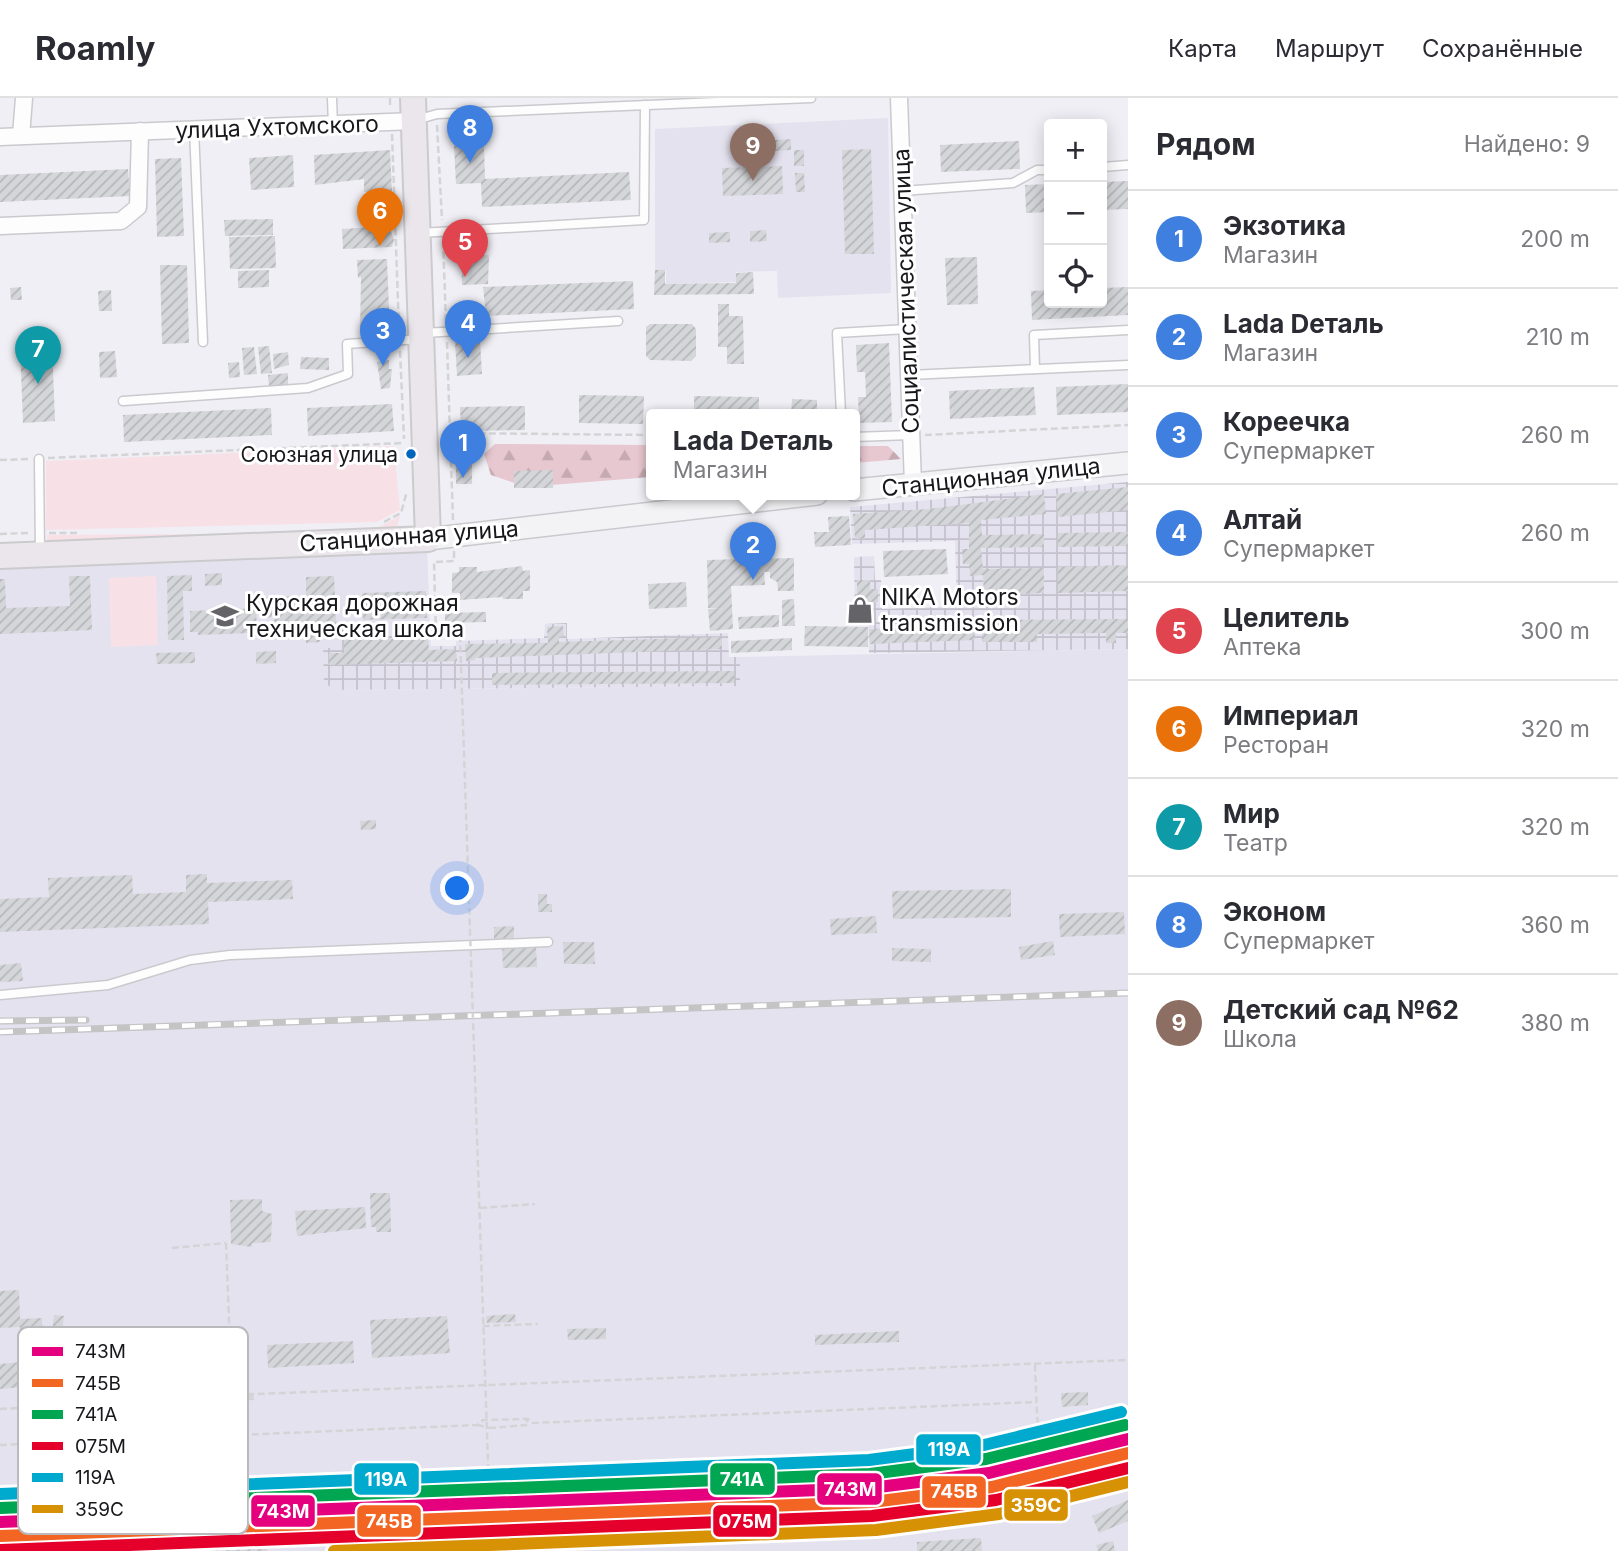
<!DOCTYPE html>
<html lang="ru">
<head>
<meta charset="utf-8">
<style>
  :root { --surface:#fff; --page:#f7f7f7; --text:#2b2b33; --muted:#7c7c81; --line:#e1e1e2; --accent:#0b8043 }
  body { margin:0; font-family:Inter,sans-serif; background:var(--page); color:var(--text) }
  .controls { position:absolute; right:21px; top:21px; display:grid; overflow:hidden; border-radius:7px; box-shadow:0 4px 18px #0003 }
  .controls button { width:63px; height:63px; display:grid; place-items:center; padding:0; border:0; border-bottom:2px solid var(--line); background:var(--surface); color:var(--text); font:35px sans-serif }
  .you { position:absolute; left:458px; top:791px; width:24px; height:24px; margin:-18px; border:5px solid #fff; border-radius:50%; background:#1a73e8; box-shadow:0 0 0 10px #1a73e833 }
  .badge { display:grid; place-items:center; width:46px; height:46px; border-radius:50%; background:var(--accent); color:#fff; font-size:23px; font-weight:700 }
  .pin { position:absolute; translate:-50% -58px; filter:drop-shadow(0 2px 4px #0008) }
  .pin::after { content:''; position:absolute; top:37px; width:24px; height:21px; background:inherit; clip-path:polygon(0 0,100% 0,50% 100%) }
  .popup { position:absolute; left:646px; top:311px; width:214px; height:91px; box-sizing:border-box; display:grid; place-content:center; border-radius:7px; background:var(--surface); filter:drop-shadow(0 2px 5px #0005); font-size:23px; white-space:nowrap; color:var(--muted) }
  .popup b { font-size:26px; color:var(--text) }
  .popup::after { content:''; position:absolute; left:50%; top:100%; margin-left:-14px; border:14px solid transparent; border-top-color:var(--surface) }
  .list { margin:0; padding:0; list-style:none }
  h2 { display:flex; justify-content:space-between; align-items:center; height:91px; margin:0; padding:0 28px; font-size:30px }
  h2 small { font-size:23px; font-weight:400; color:var(--muted) }
  .list li { display:grid; grid-template-columns:46px 1fr auto; gap:21px; align-items:center; box-sizing:border-box; height:98px; padding:0 28px; border-top:2px solid var(--line) }
  .list b { display:block; font-size:26px; white-space:nowrap }
  .list p { margin:0; font-size:23px; white-space:nowrap; color:var(--muted) }
  .list em { font-size:23px; font-style:normal; color:var(--muted) }
  .icon { flex:none; width:38px; height:38px; fill:none; stroke:currentColor; stroke-width:2; stroke-linecap:round; stroke-linejoin:round }
  .map { position:relative; flex:none; width:1128px; height:1453px; overflow:hidden }
  header { display:flex; align-items:center; gap:42px; box-sizing:border-box; height:98px; padding:0 35px; background:var(--surface); border-bottom:2px solid var(--line) }
  header strong { font-size:33px }
  nav { display:flex; gap:38px; margin-inline-start:auto; font-size:24px }
  main { display:flex }
  aside { flex:1; background:var(--surface) }
  .map>svg:first-child { display:block }
  .built { fill:#e5e2ef }
  .industrial { fill:url(#industrial-grid) }
  .green { fill:#f7e1e7 }
  .forest { fill:url(#forest-firs) }
  .building { fill:url(#building-hatch) }
  .lines { fill:none; stroke-linecap:round; stroke-linejoin:round }
  .service-casing { stroke:#cacace; stroke-width:11 }
  .minor-casing { stroke:#cacace; stroke-width:19 }
  .secondary-casing { stroke:#cacace; stroke-width:24 }
  .primary-casing { stroke:#cbcbcd; stroke-width:28 }
  .path { stroke:#d4d4d6; stroke-width:2.5; stroke-dasharray:7 3.5; stroke-linecap:butt }
  .service { stroke:#fdfdfe; stroke-width:8 }
  .minor { stroke:#fdfdfe; stroke-width:16 }
  .secondary { stroke:#f3f2f4; stroke-width:21 }
  .primary { stroke:#ebe6eb; stroke-width:24 }
  .rail-casing { stroke:#c4c4c5; stroke-width:7 }
  .rail { stroke:#fff; stroke-width:4.5; stroke-dasharray:13; stroke-linecap:butt }
  .path-bridge { stroke:#d4d4d6; stroke-width:2.5; stroke-dasharray:7 3.5; stroke-linecap:butt }
  .rail-1-casing { stroke:#fff; stroke-width:18 }
  .rail-2-casing { stroke:#fff; stroke-width:18 }
  .rail-3-casing { stroke:#fff; stroke-width:18 }
  .rail-4-casing { stroke:#fff; stroke-width:18 }
  .rail-5-casing { stroke:#fff; stroke-width:18 }
  .rail-6-casing { stroke:#fff; stroke-width:18 }
  .rail-1 { stroke:#e5007d; stroke-width:12 }
  .rail-2 { stroke:#f26522; stroke-width:12 }
  .rail-3 { stroke:#00a651; stroke-width:12 }
  .rail-4 { stroke:#e4002b; stroke-width:12 }
  .rail-5 { stroke:#00a9ce; stroke-width:12 }
  .rail-6 { stroke:#d69104; stroke-width:12 }
  .bus-dot { fill:#0065bd; stroke:#fff; stroke-width:2.5 }
  .labels { text-anchor:middle; stroke-width:6; stroke-linejoin:round; paint-order:stroke }
  .bus-label { font-size:21px; fill:#18171b; stroke:#fff; text-anchor:end }
  .street-label { font-size:23px; fill:#18171b; stroke:#fff }
  .poi-label { font-size:23px; fill:#18171b; stroke:#fff; text-anchor:start }
  .key { fill:#fff; stroke:#bab9bb; stroke-width:2 }
  .key-label { font-size:19px; fill:#18171b }
  .line-badge { stroke:#fff; stroke-width:2.5 }
  .badge-label { font-size:19px; text-anchor:middle; font-weight:bold; fill:#fff }
</style>
</head>
<body>
<header>
<strong>Roamly</strong>
<nav><a>Карта</a><a>Маршрут</a><a>Сохранённые</a></nav>
</header>
<main>
<div class="map">
<svg width="1128" height="1453" viewBox="0 0 1128 1453">
  <defs>
    <pattern id="industrial-grid" width="8" height="8" patternUnits="userSpaceOnUse" patternTransform="scale(1.75)"><rect width="8" height="8" fill="#e5e2ef"/><path d="M0 4h8M4 0v8" fill="none" stroke="#c4c1cc"/></pattern>
    <pattern id="forest-firs" width="22" height="20" patternUnits="userSpaceOnUse" patternTransform="scale(1.75)"><rect width="22" height="20" fill="#e7c7d0"/><path d="M5 1l3.5 6h-7zM16 11l3.5 6h-7z" fill="#c5aab2"/></pattern>
    <pattern id="building-hatch" width="6" height="6" patternUnits="userSpaceOnUse" patternTransform="scale(1.75)"><rect width="6" height="6" fill="#d5d6da"/><path d="M-1 1l2-2M0 6l6-6M5 7l2-2" fill="none" stroke="#b6b7ba"/></pattern>
  </defs>
  <rect width="100%" height="100%" fill="#f0eff5"/>
  <!-- built -->
  <g class="built">
    <path d="M 888,20 L 891,195 L 778,200 L 777,173 L 736,174 L 736,184 L 666,186 L 666,172 L 655,172 L 655,31 Z"/>
    <path d="M 427,446 L 430,529 L 340,531 L 340,550 L 323,550 L 336,592 L 739,588 L 740,559 L 1128,551 L 1128,1453 L 0,1453 L 0,458 Z"/>
  </g>
  <!-- industrial -->
  <g class="industrial">
    <path d="M 1128,384 L 1128,551 L 869,555 L 868,524 L 855,524 L 854,459 L 874,458 L 875,482 L 881,482 L 882,511 L 957,508 L 955,443 L 852,446 L 850,409 Z"/>
    <path d="M 567,525 L 567,541 L 728,535 L 729,559 L 740,559 L 740,588 L 336,592 L 324,585 L 323,550 L 340,550 L 340,530 L 430,529 L 431,548 L 456,548 L 456,543 L 544,540 L 545,526 Z"/>
  </g>
  <!-- green -->
  <g class="green">
    <path d="M 394,348 L 400,412 L 377,424 L 46,432 L 46,363 Z"/>
    <path d="M 400,418 L 397,430 L 47,449 L 47,437 L 210,436 L 379,429 Z"/>
    <path d="M 156,478 L 158,547 L 111,549 L 109,480 Z"/>
  </g>
  <!-- forest -->
  <g class="forest">
    <path d="M 495,346 L 651,347 L 651,379 L 526,389 L 491,377 L 484,356 Z"/>
    <path d="M 855,348 L 888,348 L 901,361 L 855,365 Z"/>
  </g>
  <!-- building -->
  <g class="building">
    <path d="M 482,27 L 482,38 L 464,39 L 463,28 Z"/>
    <path d="M 791,41 L 791,52 L 775,53 L 774,42 Z"/>
    <path d="M 1019,43 L 1020,71 L 941,74 L 940,47 Z"/>
    <path d="M 484,47 L 485,81 L 629,74 L 631,102 L 482,109 L 481,85 L 456,86 L 454,48 Z"/>
    <path d="M 871,51 L 874,156 L 845,156 L 842,52 Z"/>
    <path d="M 390,52 L 392,93 L 364,94 L 364,81 L 315,87 L 314,57 Z"/>
    <rect x="794" y="52" width="10" height="16"/>
    <path d="M 293,57 L 294,89 L 251,92 L 249,60 Z"/>
    <path d="M 181,60 L 184,138 L 157,139 L 155,61 Z"/>
    <path d="M 782,68 L 783,96 L 723,98 L 722,70 Z"/>
    <path d="M 128,71 L 130,98 L 0,104 L 0,77 Z"/>
    <path d="M 795,75 L 804,75 L 805,94 L 796,94 Z"/>
    <path d="M 1128,83 L 1128,111 L 1102,112 L 1102,84 Z"/>
    <path d="M 1049,86 L 1049,114 L 1026,115 L 1025,87 Z"/>
    <path d="M 273,121 L 273,137 L 225,138 L 224,122 Z"/>
    <path d="M 389,128 L 394,142 L 392,149 L 343,151 L 342,131 Z"/>
    <path d="M 766,132 L 767,143 L 750,144 L 750,133 Z"/>
    <path d="M 730,134 L 730,144 L 709,145 L 709,135 Z"/>
    <path d="M 275,138 L 276,170 L 230,171 L 229,139 Z"/>
    <path d="M 489,157 L 488,186 L 462,187 L 461,158 Z"/>
    <path d="M 977,159 L 978,206 L 947,207 L 945,160 Z"/>
    <path d="M 387,161 L 390,236 L 383,236 L 383,232 L 360,233 L 361,179 L 358,180 L 357,162 Z"/>
    <path d="M 160,167 L 187,167 L 189,245 L 162,246 Z"/>
    <path d="M 269,172 L 269,189 L 238,190 L 238,173 Z"/>
    <path d="M 655,172 L 665,172 L 665,186 L 736,185 L 736,175 L 753,174 L 754,196 L 654,197 Z"/>
    <path d="M 633,183 L 634,211 L 486,218 L 483,189 Z"/>
    <path d="M 21,189 L 22,202 L 11,202 L 10,190 Z"/>
    <path d="M 1128,189 L 1128,217 L 1032,222 L 1031,193 L 1049,192 L 1049,205 L 1102,205 L 1102,190 Z"/>
    <path d="M 111,192 L 112,213 L 99,213 L 98,193 Z"/>
    <path d="M 718,206 L 729,206 L 729,218 L 743,218 L 744,266 L 727,266 L 727,249 L 718,249 Z"/>
    <path d="M 650,226 L 692,226 L 696,231 L 696,258 L 691,263 L 650,262 L 646,258 L 646,229 Z"/>
    <path d="M 480,242 L 482,276 L 457,278 L 455,243 Z"/>
    <path d="M 889,245 L 892,324 L 859,325 L 858,299 L 866,299 L 865,274 L 857,274 L 856,247 Z"/>
    <path d="M 52,247 L 55,323 L 23,325 L 20,248 Z"/>
    <path d="M 269,248 L 272,275 L 261,276 L 258,249 Z"/>
    <path d="M 254,249 L 257,276 L 244,277 L 242,250 Z"/>
    <path d="M 115,253 L 117,279 L 100,280 L 99,254 Z"/>
    <path d="M 288,254 L 289,267 L 274,271 L 273,256 Z"/>
    <path d="M 301,259 L 329,260 L 329,272 L 300,271 Z"/>
    <path d="M 389,262 L 389,271 L 392,271 L 390,290 L 381,291 L 377,264 Z"/>
    <path d="M 239,264 L 240,279 L 229,280 L 228,265 Z"/>
    <path d="M 288,275 L 288,288 L 269,290 L 268,277 Z"/>
    <path d="M 1128,286 L 1128,314 L 1057,317 L 1056,289 Z"/>
    <path d="M 1034,289 L 1036,317 L 950,321 L 949,293 Z"/>
    <path d="M 579,297 L 644,298 L 643,326 L 579,325 Z"/>
    <path d="M 694,298 L 759,299 L 759,316 L 694,316 Z"/>
    <path d="M 792,301 L 817,302 L 817,316 L 791,316 Z"/>
    <path d="M 392,306 L 394,333 L 308,338 L 307,310 Z"/>
    <path d="M 525,308 L 525,332 L 461,333 L 460,309 Z"/>
    <path d="M 271,310 L 272,337 L 124,344 L 123,317 Z"/>
    <rect x="456" y="343" width="16" height="43"/>
    <path d="M 553,372 L 553,390 L 514,390 L 514,373 Z"/>
    <path d="M 1128,389 L 1128,412 L 1058,419 L 1056,396 Z"/>
    <path d="M 1044,396 L 1046,416 L 981,422 L 982,437 L 1044,436 L 1044,449 L 981,450 L 983,471 L 1044,470 L 1044,495 L 984,497 L 983,477 L 970,478 L 969,466 L 963,466 L 962,451 L 969,451 L 969,425 L 865,432 L 865,440 L 855,441 L 853,416 L 929,411 Z"/>
    <path d="M 849,418 L 851,447 L 815,449 L 814,434 L 829,434 L 828,419 Z"/>
    <path d="M 1128,434 L 1128,448 L 1058,449 L 1058,435 Z"/>
    <path d="M 946,451 L 948,476 L 884,479 L 883,453 Z"/>
    <path d="M 752,455 L 752,461 L 794,460 L 794,493 L 778,493 L 777,484 L 770,480 L 770,474 L 764,474 L 765,487 L 731,488 L 733,531 L 710,533 L 708,511 L 719,510 L 708,510 L 707,462 L 742,461 L 742,456 Z"/>
    <path d="M 1128,467 L 1128,493 L 1058,495 L 1058,469 Z"/>
    <path d="M 522,468 L 523,473 L 530,472 L 530,493 L 523,493 L 523,501 L 503,501 L 503,499 L 460,502 L 460,495 L 452,495 L 452,475 L 459,474 L 459,469 L 477,469 L 477,474 Z"/>
    <path d="M 222,475 L 222,487 L 205,488 L 205,476 Z"/>
    <path d="M 192,477 L 192,493 L 183,493 L 184,542 L 168,542 L 167,478 Z"/>
    <path d="M 69,478 L 90,478 L 92,532 L 0,536 L 0,481 L 5,481 L 6,510 L 70,508 Z"/>
    <path d="M 334,478 L 337,539 L 320,539 L 320,544 L 306,545 L 306,535 L 272,536 L 274,519 L 266,520 L 265,499 L 306,498 L 306,479 Z"/>
    <path d="M 857,482 L 870,482 L 870,491 L 878,491 L 878,504 L 870,504 L 870,515 L 857,515 Z"/>
    <path d="M 686,484 L 687,509 L 649,511 L 648,486 Z"/>
    <path d="M 426,493 L 427,520 L 363,522 L 362,495 Z"/>
    <path d="M 794,501 L 795,528 L 782,528 L 782,502 Z"/>
    <path d="M 256,510 L 257,532 L 249,532 L 249,535 L 198,537 L 198,534 L 190,534 L 190,513 Z"/>
    <path d="M 486,514 L 486,524 L 445,525 L 445,515 Z"/>
    <path d="M 779,517 L 779,529 L 739,531 L 738,519 Z"/>
    <path d="M 1128,521 L 1128,535 L 1116,535 L 1116,545 L 1106,545 L 1106,535 L 1037,536 L 1037,544 L 982,544 L 982,522 Z"/>
    <path d="M 974,527 L 975,542 L 870,546 L 869,531 Z"/>
    <path d="M 563,528 L 564,538 L 559,539 L 559,544 L 722,539 L 722,551 L 475,560 L 475,562 L 466,563 L 465,546 L 548,545 L 547,529 Z"/>
    <path d="M 805,528 L 868,529 L 868,549 L 804,548 Z"/>
    <path d="M 428,539 L 429,552 L 456,551 L 457,563 L 329,567 L 329,555 L 344,555 L 344,542 Z"/>
    <path d="M 792,540 L 792,552 L 731,555 L 731,543 Z"/>
    <path d="M 276,553 L 276,565 L 256,566 L 256,554 Z"/>
    <path d="M 195,554 L 195,565 L 157,566 L 156,555 Z"/>
    <path d="M 734,573 L 734,585 L 492,587 L 492,575 Z"/>
    <path d="M 376,722 L 376,731 L 361,732 L 360,723 Z"/>
    <path d="M 207,776 L 207,785 L 292,782 L 293,801 L 208,804 L 209,826 L 0,834 L 0,801 L 49,799 L 48,780 L 132,777 L 133,796 L 186,794 L 186,777 Z"/>
    <path d="M 1011,791 L 1011,819 L 893,821 L 892,793 Z"/>
    <path d="M 538,796 L 547,796 L 547,806 L 552,806 L 552,814 L 538,814 Z"/>
    <path d="M 1124,814 L 1125,836 L 1060,839 L 1059,816 Z"/>
    <path d="M 876,818 L 877,835 L 831,837 L 830,821 Z"/>
    <path d="M 514,828 L 514,841 L 494,842 L 494,829 Z"/>
    <path d="M 1053,843 L 1055,857 L 1021,862 L 1019,849 Z"/>
    <path d="M 563,844 L 594,844 L 595,866 L 564,866 Z"/>
    <path d="M 536,848 L 537,869 L 503,870 L 502,849 Z"/>
    <path d="M 892,850 L 931,851 L 931,864 L 892,863 Z"/>
    <path d="M 21,865 L 23,883 L 0,884 L 0,867 Z"/>
    <path d="M 370,1095 L 390,1095 L 391,1134 L 376,1134 L 376,1129 L 371,1129 Z"/>
    <path d="M 262,1101 L 262,1113 L 272,1116 L 271,1144 L 252,1145 L 252,1149 L 231,1146 L 230,1102 Z"/>
    <path d="M 365,1109 L 366,1130 L 297,1138 L 295,1113 Z"/>
    <path d="M 19,1192 L 20,1221 L 42,1220 L 43,1251 L 21,1252 L 20,1229 L 0,1230 L 0,1193 Z"/>
    <path d="M 515,1216 L 516,1224 L 487,1225 L 486,1218 Z"/>
    <path d="M 54,1217 L 64,1218 L 62,1234 L 58,1233 L 56,1259 L 49,1259 Z"/>
    <path d="M 447,1218 L 450,1255 L 372,1260 L 370,1222 Z"/>
    <path d="M 152,1230 L 161,1252 L 122,1268 L 112,1246 Z"/>
    <path d="M 606,1230 L 606,1241 L 568,1242 L 567,1231 Z"/>
    <path d="M 899,1233 L 899,1244 L 815,1247 L 815,1237 Z"/>
    <path d="M 353,1243 L 354,1265 L 268,1270 L 267,1247 Z"/>
    <path d="M 58,1262 L 58,1283 L 43,1284 L 42,1263 Z"/>
    <path d="M 113,1262 L 115,1272 L 89,1278 L 87,1268 Z"/>
    <path d="M 21,1264 L 23,1289 L 0,1291 L 0,1266 Z"/>
    <path d="M 1088,1294 L 1088,1307 L 1062,1309 L 1061,1295 Z"/>
    <path d="M 188,1298 L 188,1306 L 165,1307 L 164,1299 Z"/>
    <path d="M 192,1334 L 192,1345 L 110,1348 L 110,1337 Z"/>
    <path d="M 196,1386 L 196,1396 L 115,1399 L 114,1389 Z"/>
    <path d="M 1128,1402 L 1128,1423 L 1099,1435 L 1092,1418 Z"/>
    <path d="M 368,1425 L 369,1437 L 352,1438 L 351,1426 Z"/>
    <path d="M 981,1440 L 982,1453 L 917,1453 L 917,1444 Z"/>
    <path d="M 1113,1443 L 1115,1453 L 1098,1453 L 1096,1447 Z"/>
    <path d="M 267,1446 L 267,1453 L 153,1453 L 153,1451 Z"/>
  </g>
  <g class="lines">
    <defs>
      <g id="service">
        <path d="M 332,0 L 333,28"/>
        <path d="M 416,22 L 437,16 L 811,0"/>
        <path d="M 194,31 L 203,244"/>
        <path d="M 1102,69 L 1128,67"/>
        <path d="M 902,93 L 1013,85 L 1037,72 L 1049,72"/>
        <path d="M 420,135 L 644,122 L 645,7"/>
        <path d="M 425,235 L 618,223"/>
        <path d="M 1035,271 L 1034,237 L 1128,232"/>
        <path d="M 909,277 L 1128,267"/>
        <path d="M 123,303 L 308,290 L 348,276 L 347,246 L 419,241"/>
        <path d="M 841,316 L 837,235 L 907,231"/>
        <path d="M 854,339 L 911,337"/>
        <path d="M 39,361 L 40,454"/>
        <path d="M 0,897 L 108,887 L 190,862 L 230,857 L 548,844"/>
      </g>
      <g id="minor">
        <path d="M 899,0 L 913,386"/>
        <path d="M 21,38 L 24,0"/>
        <path d="M 0,39 L 414,23"/>
        <path d="M 0,128 L 121,123 L 138,109 L 140,33"/>
      </g>
      <g id="secondary">
        <path d="M 854,392 L 1128,365"/>
        <path d="M 428,441 L 817,396"/>
      </g>
      <path id="primary" d="M 0,458 L 428,441 L 413,0"/>
    </defs>
    <!-- service casing -->
    <use href="#service" class="service-casing"/>
    <!-- minor casing -->
    <use href="#minor" class="minor-casing"/>
    <!-- secondary casing -->
    <use href="#secondary" class="secondary-casing"/>
    <!-- primary casing -->
    <use href="#primary" class="primary-casing"/>
    <!-- path -->
    <g class="path">
      <path d="M 390,0 L 390,9"/>
      <path d="M 437,27 L 442,122"/>
      <path d="M 392,36 L 399,232"/>
      <path d="M 443,143 L 446,224"/>
      <path d="M 447,244 L 450,335"/>
      <path d="M 400,253 L 404,341"/>
      <path d="M 925,337 L 1128,327"/>
      <path d="M 48,360 L 404,345"/>
      <path d="M 0,362 L 30,361"/>
      <path d="M 453,422 L 450,335 L 652,337"/>
      <path d="M 384,424 L 401,415 L 407,393"/>
      <path d="M 49,435 L 77,435"/>
      <path d="M 0,436 L 28,435"/>
      <path d="M 454,453 L 454,463 L 434,464 L 436,538 L 460,537"/>
      <path d="M 480,1110 L 535,1106"/>
      <path d="M 172,1150 L 226,1145"/>
      <path d="M 483,1228 L 538,1226"/>
      <path d="M 226,1300 L 254,1301 L 254,1298 L 232,1299"/>
      <path d="M 153,1303 L 231,1297 L 1128,1262"/>
      <path d="M 0,1311 L 144,1303 L 153,1297 L 191,1295 L 191,1302"/>
      <path d="M 477,1327 L 490,1330"/>
      <path d="M 489,1330 L 528,1327 L 527,1322"/>
      <path d="M 0,1347 L 477,1327 L 483,1322 L 528,1321 L 533,1325 L 1036,1304"/>
      <path d="M 479,1379 L 492,1382"/>
      <path d="M 491,1382 L 530,1380 L 529,1374"/>
      <path d="M 0,1399 L 479,1379 L 484,1375 L 530,1373 L 535,1377 L 891,1362 L 1041,1343"/>
      <path d="M 740,1404 L 731,1402 L 586,1407 L 576,1414 L 583,1425 L 595,1427 L 902,1413 L 994,1399 L 1128,1363"/>
      <path d="M 543,1415 L 545,1447 L 557,1452"/>
      <path d="M 373,1422 L 374,1442"/>
      <path d="M 152,1430 L 153,1453"/>
      <path d="M 161,1430 L 162,1453"/>
      <path d="M 0,1437 L 732,1407 L 928,1392 L 1045,1369 L 1037,1318 L 1035,1266"/>
    </g>
    <!-- service -->
    <use href="#service" class="service"/>
    <!-- minor -->
    <use href="#minor" class="minor"/>
    <!-- secondary -->
    <use href="#secondary" class="secondary"/>
    <!-- primary -->
    <use href="#primary" class="primary"/>
    <defs>
      <g id="rail">
        <path d="M 0,923 L 86,922"/>
        <path d="M 0,934 L 1128,895"/>
      </g>
    </defs>
    <!-- rail casing -->
    <use href="#rail" class="rail-casing"/>
    <!-- rail -->
    <use href="#rail" class="rail"/>
    <!-- path-bridge -->
    <g class="path-bridge">
      <path d="M 460,537 L 491,1453"/>
      <path d="M 226,1145 L 232,1299"/>
    </g>
    <defs>
      <path id="rail-1" d="M 0,1424 L 871,1390 L 989,1375 L 1128,1341"/>
      <path id="rail-2" d="M 1,1438 L 872,1404 L 992,1389 L 1128,1355"/>
      <path id="rail-3" d="M 0,1410 L 870,1376 L 986,1361 L 1125,1327"/>
      <path id="rail-4" d="M 1,1452 L 872,1418 L 996,1402 L 1128,1370"/>
      <path id="rail-5" d="M 0,1396 L 869,1362 L 984,1347 L 1121,1314"/>
      <path id="rail-6" d="M 334,1453 L 876,1432 L 999,1416 L 1128,1384"/>
    </defs>
    <!-- rail-1 casing -->
    <use href="#rail-1" class="rail-1-casing"/>
    <!-- rail-2 casing -->
    <use href="#rail-2" class="rail-2-casing"/>
    <!-- rail-3 casing -->
    <use href="#rail-3" class="rail-3-casing"/>
    <!-- rail-4 casing -->
    <use href="#rail-4" class="rail-4-casing"/>
    <!-- rail-5 casing -->
    <use href="#rail-5" class="rail-5-casing"/>
    <!-- rail-6 casing -->
    <use href="#rail-6" class="rail-6-casing"/>
    <!-- rail-1 -->
    <use href="#rail-1" class="rail-1"/>
    <!-- rail-2 -->
    <use href="#rail-2" class="rail-2"/>
    <!-- rail-3 -->
    <use href="#rail-3" class="rail-3"/>
    <!-- rail-4 -->
    <use href="#rail-4" class="rail-4"/>
    <!-- rail-5 -->
    <use href="#rail-5" class="rail-5"/>
    <!-- rail-6 -->
    <use href="#rail-6" class="rail-6"/>
  </g>
  <!-- icons -->
  <defs>
    <symbol id="shop-bare" viewBox="-9 -9 18 18"><path d="M-5-2.5h2.3a2.7 3.5 0 0 1 5.4 0H5L5.5 6h-11ZM-1.5-2.5h3a1.5 2.3 0 0 0-3 0Z" fill="#646367" stroke="#fff" stroke-width="2.5" paint-order="stroke"/></symbol>
    <symbol id="school-bare" viewBox="-9 -9 18 18"><path d="M0-5L7-2L0 1L-7-2ZM-4 1L0 2.5L4 1V4Q0 6-4 4Z" fill="#646367" stroke="#fff" stroke-width="2.5" paint-order="stroke"/></symbol>
  </defs>
  <g fill-rule="evenodd">
    <use href="#shop-bare" x="841" y="493" width="38" height="38"/>
    <use href="#school-bare" x="206" y="499" width="38" height="38"/>
  </g>
  <!-- markers -->
  <circle class="bus-dot" cx="411" cy="356" r="6"/>
  <g class="labels">
    <!-- bus labels -->
    <g class="bus-label">
      <text x="398" y="364">Союзная улица</text>
    </g>
    <!-- street labels -->
    <g class="street-label">
      <text transform="translate(277 29) rotate(-2)" y="8">улица Ухтомского</text>
      <text transform="translate(906 193) rotate(-92)" y="8">Социалистическая улица</text>
      <text transform="translate(991 379) rotate(-6)" y="8">Станционная улица</text>
      <text transform="translate(409 438) rotate(-4)" y="8">Станционная улица</text>
    </g>
    <!-- poi labels -->
    <g class="poi-label">
      <text x="881" y="507">NIKA Motors<tspan x="881" dy="26">transmission</tspan></text>
      <text x="246" y="513">Курская дорожная<tspan x="246" dy="26">техническая школа</tspan></text>
    </g>
  </g>
  <!-- legend -->
  <rect x="18" y="1229" width="230" height="207" rx="10" class="key"/>
  <rect x="32" y="1249" width="31" height="9" fill="#e5007d"/>
  <rect x="32" y="1281" width="31" height="8" fill="#f26522"/>
  <rect x="32" y="1312" width="31" height="9" fill="#00a651"/>
  <rect x="32" y="1344" width="31" height="8" fill="#e4002b"/>
  <rect x="32" y="1375" width="31" height="9" fill="#00a9ce"/>
  <rect x="32" y="1407" width="31" height="8" fill="#d69104"/>
  <g class="key-label">
    <text x="75" y="1260">743М</text>
    <text x="75" y="1292">745В</text>
    <text x="75" y="1323">741А</text>
    <text x="75" y="1355">075М</text>
    <text x="75" y="1386">119А</text>
    <text x="75" y="1418">359С</text>
  </g>
  <g class="line-badge">
    <rect x="915" y="1335" width="67" height="33" rx="7" fill="#00a9ce"/>
    <rect x="353" y="1364" width="67" height="34" rx="7" fill="#00a9ce"/>
    <rect x="709" y="1364" width="67" height="34" rx="7" fill="#00a651"/>
    <rect x="816" y="1374" width="67" height="34" rx="7" fill="#e5007d"/>
    <rect x="921" y="1377" width="66" height="34" rx="7" fill="#f26522"/>
    <rect x="1003" y="1390" width="66" height="34" rx="7" fill="#d69104"/>
    <rect x="250" y="1396" width="66" height="34" rx="7" fill="#e5007d"/>
    <rect x="356" y="1406" width="66" height="34" rx="7" fill="#f26522"/>
    <rect x="712" y="1406" width="66" height="34" rx="7" fill="#e4002b"/>
  </g>
  <g class="badge-label">
    <text x="949" y="1358">119А</text>
    <text x="386" y="1388">119А</text>
    <text x="742" y="1388">741А</text>
    <text x="850" y="1398">743М</text>
    <text x="954" y="1400">745В</text>
    <text x="1036" y="1414">359С</text>
    <text x="283" y="1420">743М</text>
    <text x="389" y="1430">745В</text>
    <text x="745" y="1430">075М</text>
  </g>
</svg>
<div class="controls">
<button>+</button>
<button>−</button>
<button><svg class="icon" aria-label="locate" viewBox="0 0 24 24"><circle cx="12" cy="12" r="6"/><path d="M12 2v4M12 18v4M2 12h4M18 12h4"/></svg></button>
</div>
<div class="you"></div>
<div class="pin badge" style="left:463px;top:380px;background:#3f7fe0">1</div>
<div class="pin badge" style="left:753px;top:482px;background:#3f7fe0">2</div>
<div class="popup"><b>Lada Dеталь</b>Магазин</div>
<div class="pin badge" style="left:383px;top:268px;background:#3f7fe0">3</div>
<div class="pin badge" style="left:468px;top:260px;background:#3f7fe0">4</div>
<div class="pin badge" style="left:465px;top:179px;background:#e0444e">5</div>
<div class="pin badge" style="left:380px;top:148px;background:#e8710a">6</div>
<div class="pin badge" style="left:38px;top:286px;background:#0f9aa8">7</div>
<div class="pin badge" style="left:470px;top:65px;background:#3f7fe0">8</div>
<div class="pin badge" style="left:753px;top:83px;background:#8d6e63">9</div>
</div>
<aside>
<h2>Рядом<small>Найдено: 9</small></h2>
<ul class="list">
<li><span class="badge" style="background:#3f7fe0">1</span><div><b>Экзотика</b><p>Магазин</p></div><em>200 m</em></li>
<li><span class="badge" style="background:#3f7fe0">2</span><div><b>Lada Dеталь</b><p>Магазин</p></div><em>210 m</em></li>
<li><span class="badge" style="background:#3f7fe0">3</span><div><b>Кореечка</b><p>Супермаркет</p></div><em>260 m</em></li>
<li><span class="badge" style="background:#3f7fe0">4</span><div><b>Алтай</b><p>Супермаркет</p></div><em>260 m</em></li>
<li><span class="badge" style="background:#e0444e">5</span><div><b>Целитель</b><p>Аптека</p></div><em>300 m</em></li>
<li><span class="badge" style="background:#e8710a">6</span><div><b>Империал</b><p>Ресторан</p></div><em>320 m</em></li>
<li><span class="badge" style="background:#0f9aa8">7</span><div><b>Мир</b><p>Театр</p></div><em>320 m</em></li>
<li><span class="badge" style="background:#3f7fe0">8</span><div><b>Эконом</b><p>Супермаркет</p></div><em>360 m</em></li>
<li><span class="badge" style="background:#8d6e63">9</span><div><b>Детский сад №62</b><p>Школа</p></div><em>380 m</em></li>
</ul>
</aside>
</main>
</body>
</html>
